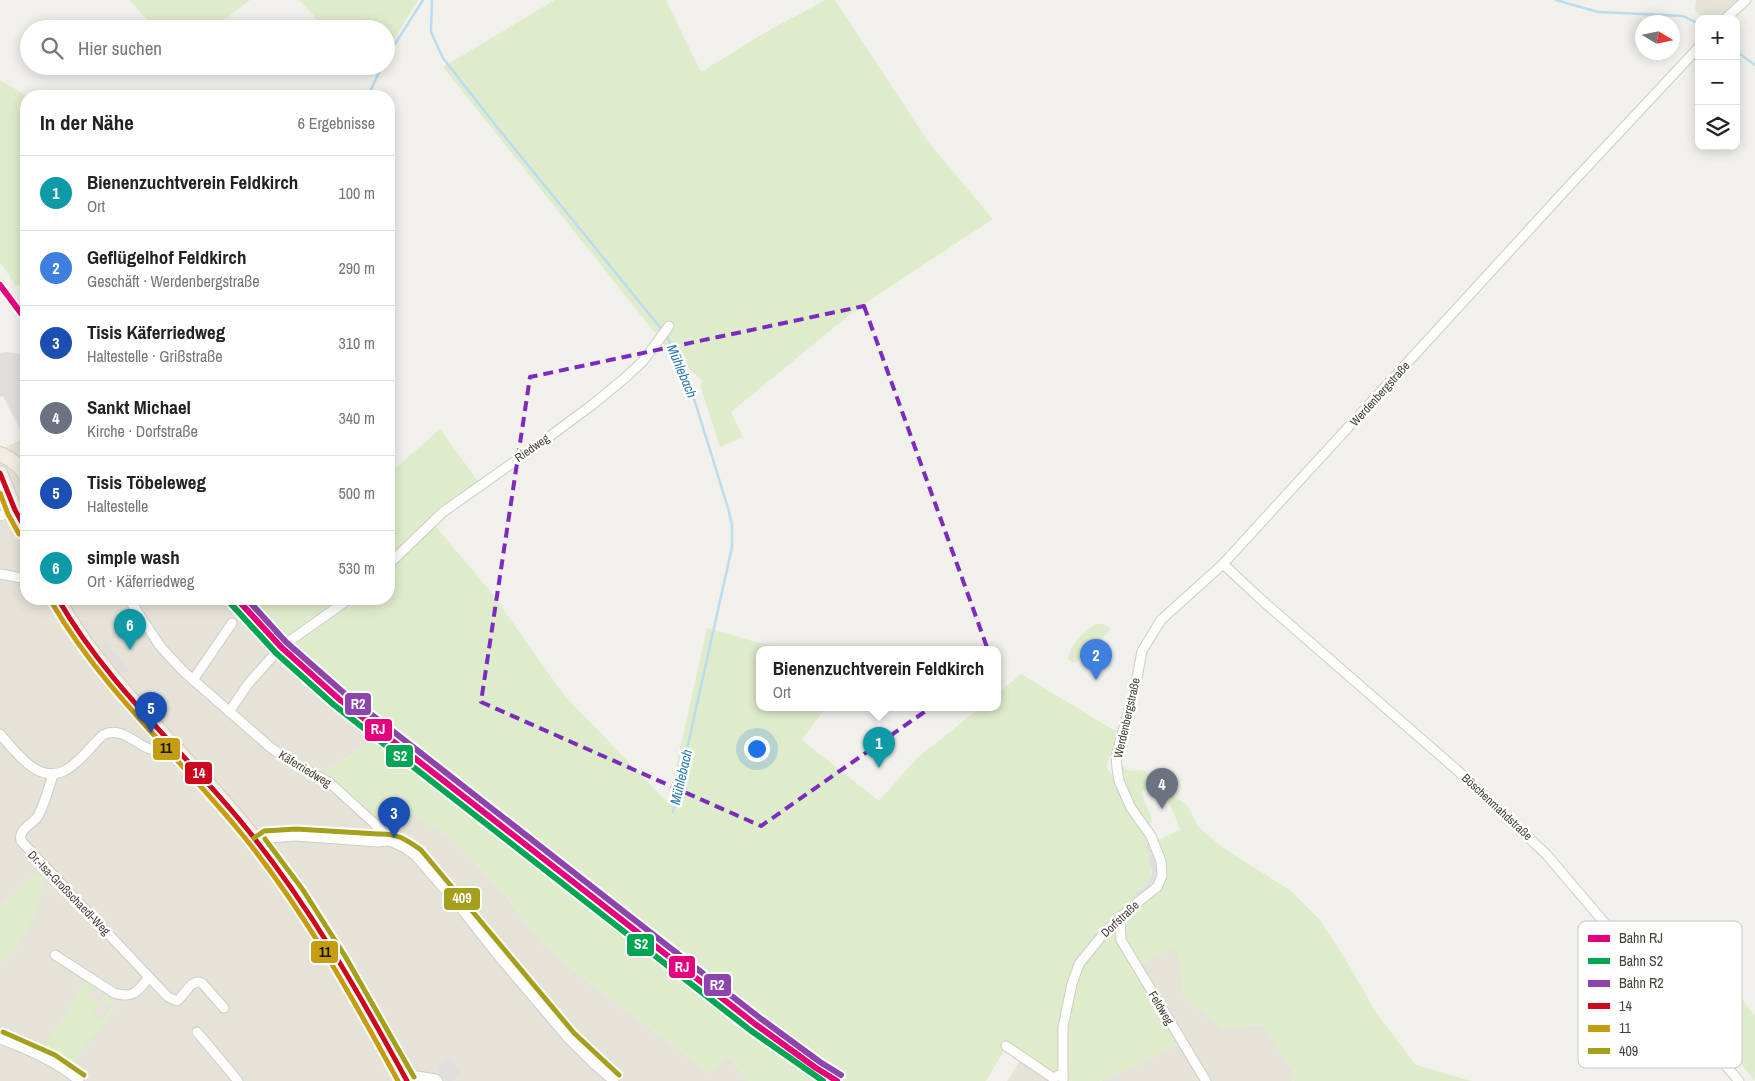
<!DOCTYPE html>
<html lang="de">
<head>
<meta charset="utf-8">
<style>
  :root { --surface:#fff; --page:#f2f2f2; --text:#222; --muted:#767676; --line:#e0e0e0; --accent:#b45309 }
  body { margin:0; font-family:"Archivo Narrow",sans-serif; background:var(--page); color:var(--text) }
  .controls { position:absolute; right:15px; top:15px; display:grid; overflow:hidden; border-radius:10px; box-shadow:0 2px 12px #0003 }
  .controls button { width:45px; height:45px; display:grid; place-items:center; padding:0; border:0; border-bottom:1px solid var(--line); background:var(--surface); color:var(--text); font:25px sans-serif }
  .compass { position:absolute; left:1635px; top:15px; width:45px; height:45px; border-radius:50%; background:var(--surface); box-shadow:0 2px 12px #0003; rotate:100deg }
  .you { position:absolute; left:756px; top:748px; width:18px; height:18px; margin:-12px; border:4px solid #fff; border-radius:50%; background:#1a73e8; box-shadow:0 0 0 8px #1a73e833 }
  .badge { display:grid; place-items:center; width:32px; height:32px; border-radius:50%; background:var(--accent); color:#fff; font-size:16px; font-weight:700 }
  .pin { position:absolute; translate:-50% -41px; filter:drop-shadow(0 1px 2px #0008) }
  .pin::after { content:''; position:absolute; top:26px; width:18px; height:15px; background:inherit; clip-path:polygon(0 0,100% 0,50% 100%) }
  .popup { position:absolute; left:756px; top:646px; width:245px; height:65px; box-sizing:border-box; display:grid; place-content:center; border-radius:10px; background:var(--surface); filter:drop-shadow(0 1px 4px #0005); font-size:16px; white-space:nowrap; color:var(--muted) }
  .popup b { font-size:19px; color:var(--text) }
  .popup::after { content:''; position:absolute; left:50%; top:100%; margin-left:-10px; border:10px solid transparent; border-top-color:var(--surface) }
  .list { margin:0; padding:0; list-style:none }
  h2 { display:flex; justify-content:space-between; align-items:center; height:65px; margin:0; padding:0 20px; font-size:21px }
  h2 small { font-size:16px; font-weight:400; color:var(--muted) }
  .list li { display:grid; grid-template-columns:32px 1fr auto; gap:15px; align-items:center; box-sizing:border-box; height:75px; padding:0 20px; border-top:1px solid var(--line) }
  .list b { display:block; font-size:19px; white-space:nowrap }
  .list p { margin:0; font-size:16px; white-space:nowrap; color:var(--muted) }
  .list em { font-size:16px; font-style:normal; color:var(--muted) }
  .icon { flex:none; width:28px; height:28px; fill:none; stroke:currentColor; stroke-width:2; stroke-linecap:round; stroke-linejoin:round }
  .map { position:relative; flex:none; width:1755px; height:1081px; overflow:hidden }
  .search { position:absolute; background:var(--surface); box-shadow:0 2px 12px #0003; left:20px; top:20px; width:375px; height:55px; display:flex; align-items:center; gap:12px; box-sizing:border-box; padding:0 18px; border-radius:28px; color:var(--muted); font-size:19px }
  .panel { position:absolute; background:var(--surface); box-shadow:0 2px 12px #0003; left:20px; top:90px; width:375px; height:515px; border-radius:20px }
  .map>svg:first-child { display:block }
  .residential { fill:#e5e2d8 }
  .green { fill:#dfeccb; fill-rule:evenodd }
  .parking { fill:#e1dfdb }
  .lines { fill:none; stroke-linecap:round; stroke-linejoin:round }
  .stream { stroke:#bbdcf0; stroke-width:2.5 }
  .minor-casing { stroke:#ceccc7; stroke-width:11 }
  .primary-casing { stroke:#d4ccb8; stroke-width:16 }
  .minor { stroke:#fdfdfc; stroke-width:9 }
  .primary { stroke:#f1ede4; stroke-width:14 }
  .bus-1-casing { stroke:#fff; stroke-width:9 }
  .bus-2-casing { stroke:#fff; stroke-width:9 }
  .bus-3-casing { stroke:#fff; stroke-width:9 }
  .bus-1 { stroke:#cc071e; stroke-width:5 }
  .bus-2 { stroke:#c69c10; stroke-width:5 }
  .bus-3 { stroke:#a4a01c; stroke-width:5 }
  .rail-1-casing { stroke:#fff; stroke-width:10 }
  .rail-2-casing { stroke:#fff; stroke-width:10 }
  .rail-3-casing { stroke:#fff; stroke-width:10 }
  .rail-1 { stroke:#e5007d; stroke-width:6 }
  .rail-2 { stroke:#00a651; stroke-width:6 }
  .rail-3 { stroke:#8e44ad; stroke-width:6 }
  .marked { fill:none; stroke:#7b2cbf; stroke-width:4; stroke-dasharray:10 6; stroke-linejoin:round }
  .labels { text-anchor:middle; stroke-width:5; stroke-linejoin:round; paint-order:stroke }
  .street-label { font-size:12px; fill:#484137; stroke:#fff }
  .water-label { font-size:14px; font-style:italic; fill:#2c7aaf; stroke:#fff }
  .key { fill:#fff; stroke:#c8c6c3; stroke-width:1 }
  .key-label { font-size:14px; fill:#484137 }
  .line-badge { stroke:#fff; stroke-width:2 }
  .badge-label { font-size:14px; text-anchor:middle; font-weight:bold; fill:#fff }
  .pale-badge-label { font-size:14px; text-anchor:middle; font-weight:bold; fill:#111 }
</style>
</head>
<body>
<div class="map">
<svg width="1755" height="1081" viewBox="0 0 1755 1081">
  <rect width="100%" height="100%" fill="#f1f0eb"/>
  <!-- residential -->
  <g class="residential">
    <path d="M 1696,0 L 1746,0 L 1725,19 L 1706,19 L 1695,10 Z"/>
    <path d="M 26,437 L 26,599 L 230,599 L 281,653 L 324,692 L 377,734 L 360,749 L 323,773 L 376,822 L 395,804 L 451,837 L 504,894 L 541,942 L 592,985 L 710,1073 L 727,1055 L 749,1081 L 0,1081 L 0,962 L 15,950 L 37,873 L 0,907 L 0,450 Z"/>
    <path d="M 1176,946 L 1222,1029 L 1262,1024 L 1298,1079 L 1291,1081 L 1101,1081 L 1181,1043 L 1136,967 Z"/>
    <path d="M 1023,1056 L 1064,1081 L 1007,1081 Z"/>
  </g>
  <!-- green -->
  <g class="green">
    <path d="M 129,0 L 250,0 L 212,29 L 156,29 Z"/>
    <path d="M 299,0 L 418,0 L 386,52 L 386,29 L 326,29 Z"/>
    <path d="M 555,0 L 666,0 L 701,72 L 771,29 L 826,0 L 835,0 L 929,143 L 993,219 L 858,308 L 731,412 L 743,437 L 720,447 L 700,385 L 703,382 L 663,343 L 443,67 Z"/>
    <path d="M 0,80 L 27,96 L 26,280 L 16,286 L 0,262 Z"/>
    <path d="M 440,429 L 480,484 L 436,527 L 491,592 L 564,695 L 668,803 L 707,628 L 775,647 L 778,649 L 760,649 L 760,707 L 826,707 L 802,740 L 879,801 L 917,758 L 981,707 L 998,707 L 998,693 L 1021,674 L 1117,732 L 1106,767 L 1114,777 L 1121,764 L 1129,771 L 1145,770 L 1154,783 L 1187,805 L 1199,827 L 1222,847 L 1291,891 L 1320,920 L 1347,962 L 1377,1014 L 1416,1065 L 1471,1081 L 1291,1081 L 1298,1079 L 1262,1024 L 1222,1029 L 1184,997 L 1176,946 L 1136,967 L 1181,1043 L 1101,1081 L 1064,1081 L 1053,1077 L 1006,1047 L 986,1081 L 844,1081 L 784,1040 L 378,723 L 340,697 L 287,648 L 240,599 L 389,599 L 389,474 ZM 1142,790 C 1168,789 1173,810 1180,830 L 1158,840 L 1162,861 L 1158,888 L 1138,899 L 1134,894 C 1139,890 1146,886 1149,881 C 1154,873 1148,837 1146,826 L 1152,822 C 1151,810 1142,802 1142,790 Z"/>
    <path d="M 1095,624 L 1102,624 L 1111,628 C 1100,642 1090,654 1074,663 L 1068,659 C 1071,643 1083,633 1095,624 Z"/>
    <path d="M 377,734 L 506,836 L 800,1063 L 831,1081 L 749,1081 L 727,1055 L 710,1073 L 592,985 L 541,942 L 504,894 L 451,837 L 395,805 L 376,823 L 323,773 L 360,749 Z"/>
    <path d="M 37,873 L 44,879 L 35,916 L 15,950 L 0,962 L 0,907 Z"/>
    <path d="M 87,979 L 95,985 L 86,995 L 100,1005 L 92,1015 L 101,1021 L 111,1007 L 102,1001 L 108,992 L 114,1010 L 69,1067 L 39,1051 L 71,1007 L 69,1005 Z"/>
    <path d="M 1740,997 L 1755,1016 L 1755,1081 L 1708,1023 Z"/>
  </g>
  <!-- parking -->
  <g class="parking">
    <path d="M 7,352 L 19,354 L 26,360 L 26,441 L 3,396 L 0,397 L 0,353 Z"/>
    <path d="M 106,642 L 130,671 L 124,676 L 100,647 Z"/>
    <path d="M 1149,842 L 1154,850 L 1157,874 L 1152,887 L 1138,899 L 1134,894 L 1147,884 L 1152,873 L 1148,851 L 1145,846 Z"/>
    <path d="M 449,1057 L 461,1072 L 451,1081 L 446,1081 L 436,1068 Z"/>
  </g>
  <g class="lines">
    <!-- stream -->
    <g class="stream">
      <path d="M 432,0 L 431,32 L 443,58 L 493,122 L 663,331"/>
      <path d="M 1556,0 L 1598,12 L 1683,16 L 1699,24"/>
      <path d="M 1736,51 L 1755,65"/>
      <path d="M 386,58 L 423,0"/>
      <path d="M 368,96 L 382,66"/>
      <path d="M 666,335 L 687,376 L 728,508 L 732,525 L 732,547 L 673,812"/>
    </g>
    <defs>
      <g id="minor">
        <path d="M 1725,19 L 1746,0"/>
        <path d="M 0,516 L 15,510"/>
        <path d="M 389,564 L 443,512 L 538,445 L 592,405 L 626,377 L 643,361 L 669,326"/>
        <path d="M 1223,564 L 1264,602 L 1457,770 L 1546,854 L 1739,1081"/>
        <path d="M 0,574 L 26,579"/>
        <path d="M 129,599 L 160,646 L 183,671 L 270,747 L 288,760 L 330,783 L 375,824 L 390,841"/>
        <path d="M 193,680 L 232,623"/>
        <path d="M 229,712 L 248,684 L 281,647 L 349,599"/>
        <path d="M 0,734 C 16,752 38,785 66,770 C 80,762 91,746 103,735 C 125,723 144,756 160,749 C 164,747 167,744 170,741"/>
        <path d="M 53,775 C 49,787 44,806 38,816 C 32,825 18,829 21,841 L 149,977 C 138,992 132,999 114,993 L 55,955"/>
        <path d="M 259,844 L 266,838 L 296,836 L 378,842 L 390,841 L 405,848 L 415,855 L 463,911 L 496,953 L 568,1038 L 594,1064 L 614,1081"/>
        <path d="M 1120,918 L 1121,940 L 1206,1081"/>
        <path d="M 149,977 L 168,997 L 177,1001 C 185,995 191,978 202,983 L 224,1008"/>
        <path d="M 197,1032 L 238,1081"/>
        <path d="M 0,1039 C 27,1049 58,1062 79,1081"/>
        <path d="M 1006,1046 L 1053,1078 L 1063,1073"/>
        <path d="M 406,1081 L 417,1076 L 436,1079 L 438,1081"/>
        <path d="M 1063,1081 L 1063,1027 L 1072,984 L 1079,964 L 1105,932 L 1133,906 L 1157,887 L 1162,876 L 1161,861 L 1151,836 L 1131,808 L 1119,781 L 1117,768 L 1116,756 L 1135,688 L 1142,651 L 1161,620 L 1223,564 L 1570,185 L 1699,47"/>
      </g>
      <g id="primary">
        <path d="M 0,454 C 11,459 21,465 26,477"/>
        <path d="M 0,473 L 15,510 L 26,530"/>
        <path d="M 58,599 C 85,649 124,691 162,733 C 195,769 229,805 259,844 C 318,917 362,999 407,1081"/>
      </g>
    </defs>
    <!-- minor casing -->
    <use href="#minor" class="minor-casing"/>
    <!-- primary casing -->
    <use href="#primary" class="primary-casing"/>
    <!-- minor -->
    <use href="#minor" class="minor"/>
    <!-- primary -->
    <use href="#primary" class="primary"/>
    <defs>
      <g id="bus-1">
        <path d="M 0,473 L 15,510 L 26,530"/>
        <path d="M 58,599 C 108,686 185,752 247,829 C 310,907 359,993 407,1081"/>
      </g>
      <g id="bus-2">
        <path d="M 0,493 L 8,514 L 19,534"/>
        <path d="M 52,603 C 102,689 178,756 241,833 C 303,909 351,995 398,1081"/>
      </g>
      <g id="bus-3">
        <path d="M 254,838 L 264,831 L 296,829 L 378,834 C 396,833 406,839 421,850 L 574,1033 L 619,1075"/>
        <path d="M 265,839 L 303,890 L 345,956 L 414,1077"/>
        <path d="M 3,1032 L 55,1055 L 84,1075"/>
      </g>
    </defs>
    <!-- bus-1 casing -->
    <use href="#bus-1" class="bus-1-casing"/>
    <!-- bus-2 casing -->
    <use href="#bus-2" class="bus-2-casing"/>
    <!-- bus-3 casing -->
    <use href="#bus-3" class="bus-3-casing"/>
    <!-- bus-1 -->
    <use href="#bus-1" class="bus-1"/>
    <!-- bus-2 -->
    <use href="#bus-2" class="bus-2"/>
    <!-- bus-3 -->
    <use href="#bus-3" class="bus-3"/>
    <defs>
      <g id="rail-1">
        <path d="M 0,285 L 26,320"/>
        <path d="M 237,599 L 281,647 L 339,699 L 755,1024 L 816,1068 L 837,1081"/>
      </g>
      <path id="rail-2" d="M 231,604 L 276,653 L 334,705 L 750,1030 L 823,1081"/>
      <path id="rail-3" d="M 247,599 L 286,642 L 344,693 L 760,1018 L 820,1062 L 841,1075"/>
    </defs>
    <!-- rail-1 casing -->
    <use href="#rail-1" class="rail-1-casing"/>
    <!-- rail-2 casing -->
    <use href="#rail-2" class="rail-2-casing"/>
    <!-- rail-3 casing -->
    <use href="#rail-3" class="rail-3-casing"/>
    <!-- rail-1 -->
    <use href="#rail-1" class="rail-1"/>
    <!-- rail-2 -->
    <use href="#rail-2" class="rail-2"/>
    <!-- rail-3 -->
    <use href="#rail-3" class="rail-3"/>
  </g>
  <!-- marked area -->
  <path class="marked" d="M 864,306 L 993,664 L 761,826 L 481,702 L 530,377 Z"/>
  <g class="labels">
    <!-- street labels -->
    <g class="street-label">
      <text transform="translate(1380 394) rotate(-48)" y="4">Werdenbergstraße</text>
      <text transform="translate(532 448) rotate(-35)" y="4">Riedweg</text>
      <text transform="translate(1127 718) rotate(-77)" y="4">Werdenbergstraße</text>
      <text transform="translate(305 769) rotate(31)" y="4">Käferriedweg</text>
      <text transform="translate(1497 807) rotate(43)" y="4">Böschenmahdstraße</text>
      <text transform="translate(69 893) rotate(46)" y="4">Dr.-Isa-Großschaedl-Weg</text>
      <text transform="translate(1120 919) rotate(-43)" y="4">Dorfstraße</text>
      <text transform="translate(1161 1008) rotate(59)" y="4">Feldweg</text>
    </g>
    <!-- water labels -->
    <g class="water-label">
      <text transform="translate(682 371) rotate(67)" y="5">Mühlebach</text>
      <text transform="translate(681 777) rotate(-77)" y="5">Mühlebach</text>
    </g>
  </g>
  <!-- legend -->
  <rect x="1578" y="921" width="164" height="147" rx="8" class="key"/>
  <rect x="1588" y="935" width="22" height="7" fill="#e5007d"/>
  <rect x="1588" y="958" width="22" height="6" fill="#00a651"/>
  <rect x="1588" y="980" width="22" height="7" fill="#8e44ad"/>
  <rect x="1588" y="1003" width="22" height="6" fill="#cc071e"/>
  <rect x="1588" y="1025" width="22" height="7" fill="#c69c10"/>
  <rect x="1588" y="1048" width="22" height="6" fill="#a4a01c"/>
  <g class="key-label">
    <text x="1619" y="943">Bahn RJ</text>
    <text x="1619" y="966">Bahn S2</text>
    <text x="1619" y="988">Bahn R2</text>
    <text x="1619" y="1011">14</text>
    <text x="1619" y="1033">11</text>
    <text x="1619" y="1056">409</text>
  </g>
  <g class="line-badge">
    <rect x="344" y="692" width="28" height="24" rx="5" fill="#8e44ad"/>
    <rect x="364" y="718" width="29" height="24" rx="5" fill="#e5007d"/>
    <rect x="152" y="737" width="29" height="24" rx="5" fill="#c69c10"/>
    <rect x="385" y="744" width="29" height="24" rx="5" fill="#00a651"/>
    <rect x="184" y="761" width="29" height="24" rx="5" fill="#cc071e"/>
    <rect x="443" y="887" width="38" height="24" rx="5" fill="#a4a01c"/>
    <rect x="626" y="933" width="29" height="24" rx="5" fill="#00a651"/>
    <rect x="310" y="940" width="29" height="24" rx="5" fill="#c69c10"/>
    <rect x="668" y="955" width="28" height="24" rx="5" fill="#e5007d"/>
    <rect x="703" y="973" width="29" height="24" rx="5" fill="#8e44ad"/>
  </g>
  <g class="badge-label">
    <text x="358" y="709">R2</text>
    <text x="378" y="734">RJ</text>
    <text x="400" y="761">S2</text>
    <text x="199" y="778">14</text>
    <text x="462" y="903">409</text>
    <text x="641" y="949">S2</text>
    <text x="682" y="972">RJ</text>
    <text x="717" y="990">R2</text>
  </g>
  <g class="pale-badge-label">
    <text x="166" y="753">11</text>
    <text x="325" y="957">11</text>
  </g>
</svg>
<div class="controls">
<button>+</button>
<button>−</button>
<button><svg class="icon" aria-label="layers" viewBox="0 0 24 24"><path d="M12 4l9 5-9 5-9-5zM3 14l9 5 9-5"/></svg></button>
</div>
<svg class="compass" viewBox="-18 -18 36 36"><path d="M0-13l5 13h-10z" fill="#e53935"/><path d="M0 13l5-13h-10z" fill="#767676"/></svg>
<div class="you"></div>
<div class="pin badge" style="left:879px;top:768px;background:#0f9aa8">1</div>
<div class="popup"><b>Bienenzuchtverein Feldkirch</b>Ort</div>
<div class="pin badge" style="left:1096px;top:680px;background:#3f7fe0">2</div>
<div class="pin badge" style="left:394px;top:838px;background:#1a4fb4">3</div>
<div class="pin badge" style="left:1162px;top:809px;background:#6b7280">4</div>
<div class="pin badge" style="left:151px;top:733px;background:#1a4fb4">5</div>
<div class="pin badge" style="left:130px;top:650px;background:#0f9aa8">6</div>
<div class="search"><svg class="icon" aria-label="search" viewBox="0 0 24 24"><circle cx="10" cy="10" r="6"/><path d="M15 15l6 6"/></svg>Hier suchen</div>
<section class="panel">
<h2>In der Nähe<small>6 Ergebnisse</small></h2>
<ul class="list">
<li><span class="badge" style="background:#0f9aa8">1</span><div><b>Bienenzuchtverein Feldkirch</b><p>Ort</p></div><em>100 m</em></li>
<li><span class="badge" style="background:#3f7fe0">2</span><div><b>Geflügelhof Feldkirch</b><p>Geschäft · Werdenbergstraße</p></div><em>290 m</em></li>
<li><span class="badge" style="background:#1a4fb4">3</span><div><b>Tisis Käferriedweg</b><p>Haltestelle · Grißstraße</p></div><em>310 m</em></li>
<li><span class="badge" style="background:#6b7280">4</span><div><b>Sankt Michael</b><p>Kirche · Dorfstraße</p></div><em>340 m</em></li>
<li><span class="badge" style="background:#1a4fb4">5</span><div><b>Tisis Töbeleweg</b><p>Haltestelle</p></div><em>500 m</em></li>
<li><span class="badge" style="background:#0f9aa8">6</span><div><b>simple wash</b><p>Ort · Käferriedweg</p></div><em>530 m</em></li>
</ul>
</section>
</div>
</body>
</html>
